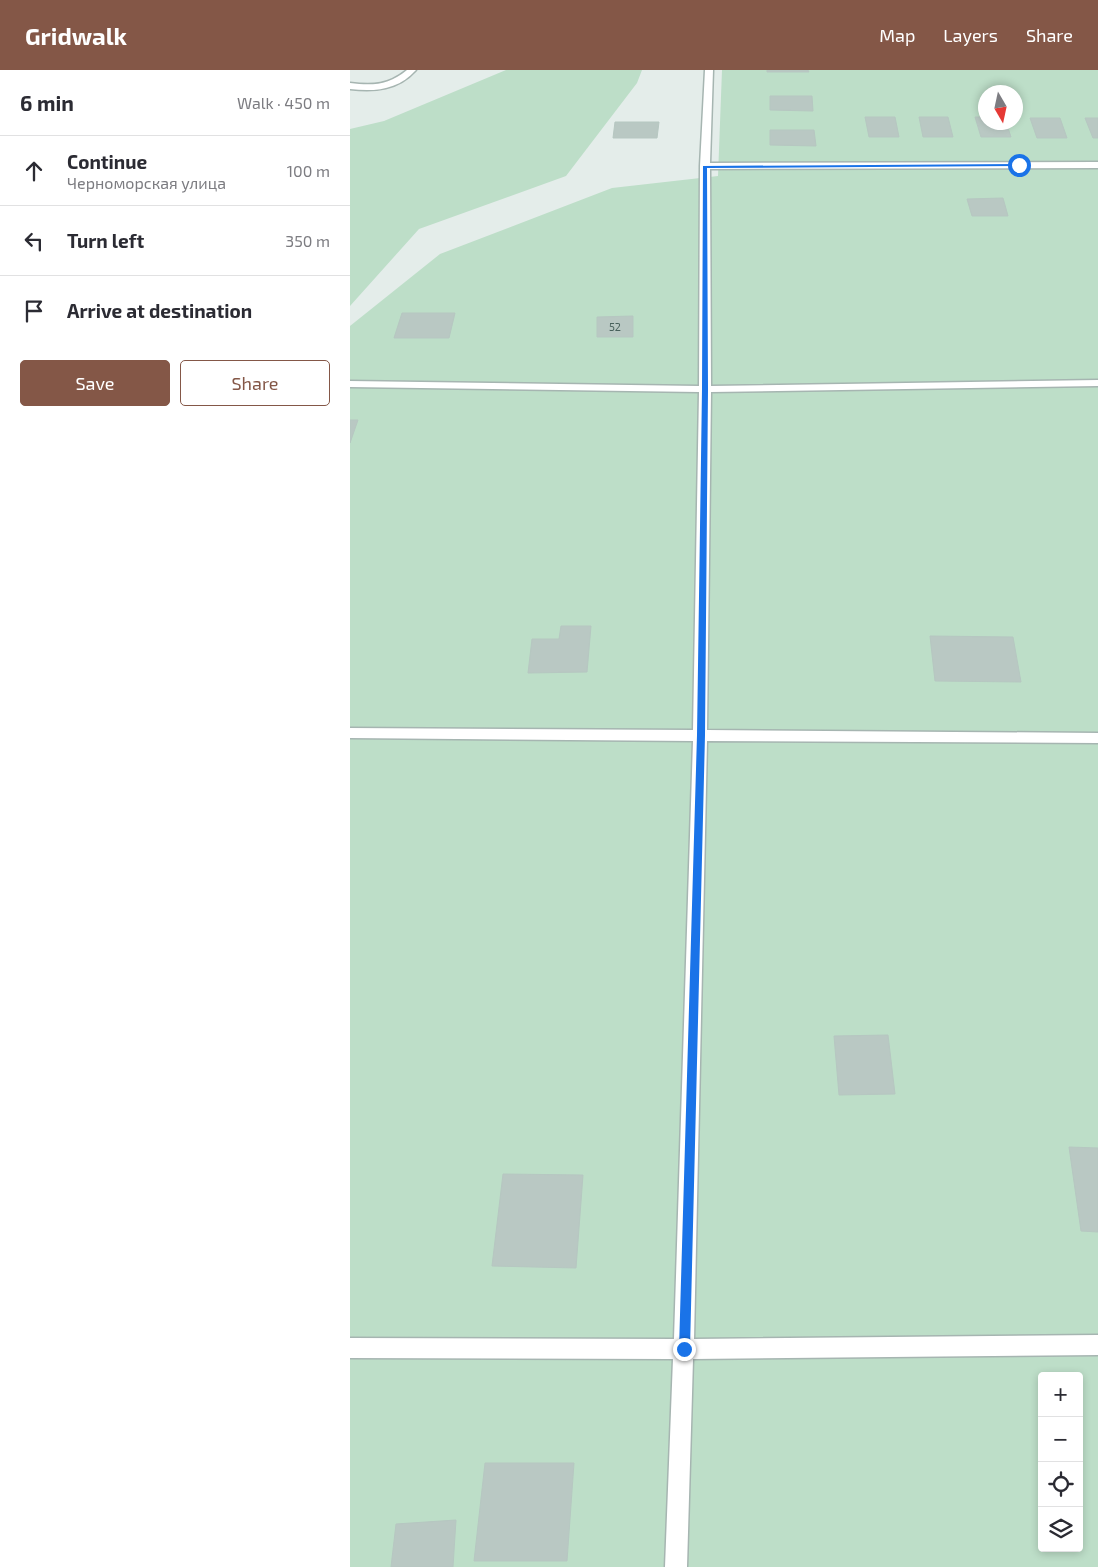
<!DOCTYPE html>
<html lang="en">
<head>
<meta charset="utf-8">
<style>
  :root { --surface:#fff; --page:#f7f7f7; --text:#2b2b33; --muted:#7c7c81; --line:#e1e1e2; --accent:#845747 }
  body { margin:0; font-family:"Exo 2",sans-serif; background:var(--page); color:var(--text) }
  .controls { position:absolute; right:15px; bottom:15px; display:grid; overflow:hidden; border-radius:5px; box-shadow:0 2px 8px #0003 }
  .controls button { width:45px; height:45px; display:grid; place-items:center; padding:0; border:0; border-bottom:1px solid var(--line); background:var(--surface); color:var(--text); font:25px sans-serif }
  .compass { position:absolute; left:628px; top:15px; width:45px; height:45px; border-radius:50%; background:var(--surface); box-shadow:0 2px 8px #0003; rotate:171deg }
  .stop { position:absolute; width:15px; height:15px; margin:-11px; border:4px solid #1a73e8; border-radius:50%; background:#fff }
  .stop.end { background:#1a73e8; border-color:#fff; box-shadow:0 1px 5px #0008 }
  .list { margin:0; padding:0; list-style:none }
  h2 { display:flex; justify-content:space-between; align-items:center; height:65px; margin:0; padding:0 20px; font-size:21px }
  h2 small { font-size:16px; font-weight:400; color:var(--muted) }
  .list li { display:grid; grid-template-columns:32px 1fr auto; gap:15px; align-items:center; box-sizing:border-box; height:70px; padding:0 20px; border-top:1px solid var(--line) }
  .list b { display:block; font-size:19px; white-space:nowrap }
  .list p { margin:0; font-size:16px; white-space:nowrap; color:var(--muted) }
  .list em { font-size:16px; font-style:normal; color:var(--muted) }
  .actions { display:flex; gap:10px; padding:15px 20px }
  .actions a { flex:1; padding:11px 0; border:1px solid var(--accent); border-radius:5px; text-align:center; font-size:18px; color:var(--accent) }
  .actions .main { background:var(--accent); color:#fff }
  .icon { flex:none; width:28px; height:28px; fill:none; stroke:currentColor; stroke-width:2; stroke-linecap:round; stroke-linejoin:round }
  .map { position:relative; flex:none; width:748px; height:1497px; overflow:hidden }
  header { display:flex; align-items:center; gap:30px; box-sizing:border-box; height:70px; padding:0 25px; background:var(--accent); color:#fff }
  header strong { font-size:24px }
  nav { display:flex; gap:28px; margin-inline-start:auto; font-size:18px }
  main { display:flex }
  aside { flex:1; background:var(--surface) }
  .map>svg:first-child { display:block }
  .green { fill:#bddec8; fill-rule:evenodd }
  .building { fill:#b9c8c3; stroke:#b6c7c1 }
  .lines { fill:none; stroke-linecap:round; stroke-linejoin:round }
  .minor-casing { stroke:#a6b5b1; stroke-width:3 }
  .minor { fill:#fff; fill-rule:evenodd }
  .route { fill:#1a73e8 }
  .labels { text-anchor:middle; stroke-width:4; stroke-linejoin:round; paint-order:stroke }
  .number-label { font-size:11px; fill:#48615c }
</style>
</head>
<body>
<header>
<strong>Gridwalk</strong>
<nav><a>Map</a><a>Layers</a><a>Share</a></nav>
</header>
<main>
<aside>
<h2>6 min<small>Walk · 450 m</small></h2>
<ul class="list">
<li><svg class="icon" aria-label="ahead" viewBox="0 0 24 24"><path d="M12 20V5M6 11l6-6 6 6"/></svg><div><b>Continue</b><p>Черноморская улица</p></div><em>100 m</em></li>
<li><svg class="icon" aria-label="left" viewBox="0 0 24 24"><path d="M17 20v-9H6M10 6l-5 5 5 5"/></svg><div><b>Turn left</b></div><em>350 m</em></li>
<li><svg class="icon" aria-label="arrive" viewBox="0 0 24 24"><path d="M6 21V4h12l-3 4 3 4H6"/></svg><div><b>Arrive at destination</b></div></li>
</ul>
<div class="actions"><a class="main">Save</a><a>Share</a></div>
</aside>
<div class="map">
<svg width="748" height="1497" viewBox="0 0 748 1497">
  <rect width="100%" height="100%" fill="#e4edea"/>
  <!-- green -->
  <g class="green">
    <path d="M 156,0 L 292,0 L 287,13 L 216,106 L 69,159 L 0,236 L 0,59 L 34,51 Z"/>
    <path d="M 372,0 L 748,0 L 748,1497 L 0,1497 L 0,256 L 90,184 L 262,118 L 368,106 ZM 636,22 L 666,22 L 666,52 L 636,52 ZM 692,1306 L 729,1306 L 729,1478 L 692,1478 Z"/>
  </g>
  <!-- building -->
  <g class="building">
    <path d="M 417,0 L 458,0 L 459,2 L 417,2 Z"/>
    <path d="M 420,26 L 462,26 L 463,41 L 420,40 Z"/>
    <path d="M 515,47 L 545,47 L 549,67 L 519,67 Z"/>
    <path d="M 569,47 L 598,47 L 603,67 L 573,67 Z"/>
    <path d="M 625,47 L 636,47 L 636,52 L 656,52 L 661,67 L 631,67 Z"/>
    <path d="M 680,48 L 710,48 L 717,68 L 687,68 Z"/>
    <path d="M 735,48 L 748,48 L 748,68 L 743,68 Z"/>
    <path d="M 265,52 L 309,52 L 307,68 L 263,68 Z"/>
    <path d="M 420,60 L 464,60 L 466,76 L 420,75 Z"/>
    <path d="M 653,128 L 658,146 L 622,146 L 617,129 Z"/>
    <path d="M 52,243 L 105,243 L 99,268 L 44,268 Z"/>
    <path d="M 283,246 L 283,267 L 247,267 L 247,247 Z"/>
    <path d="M 0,350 L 8,350 L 0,373 Z"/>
    <path d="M 211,556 L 241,556 L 237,602 L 178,603 L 182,569 L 209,569 Z"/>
    <path d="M 580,566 L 663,567 L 671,612 L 585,611 Z"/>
    <path d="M 538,965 L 545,1024 L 489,1025 L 484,966 Z"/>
    <path d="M 719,1077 L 748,1078 L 748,1162 L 731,1161 Z"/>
    <path d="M 153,1104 L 233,1105 L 226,1198 L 142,1196 Z"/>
    <path d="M 135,1393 L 224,1393 L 217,1491 L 124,1491 Z"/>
    <path d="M 106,1450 L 103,1497 L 41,1497 L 46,1454 Z"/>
  </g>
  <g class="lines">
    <defs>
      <g id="minor">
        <path d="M 57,0 L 66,0 C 48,20 25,22 0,19 L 0,13 C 23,16 39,15 57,0 Z"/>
        <path d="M 355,0 L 363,0 L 360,93 L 748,92 L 748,98 L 360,99 L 361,316 L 748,310 L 748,316 L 361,322 L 357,660 L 748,663 L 748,673 L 357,671 L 344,1269 L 748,1265 L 748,1285 L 343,1289 L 337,1497 L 315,1497 L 323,1289 L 0,1288 L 0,1268 L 324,1269 L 343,671 L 0,668 L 0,658 L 343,660 L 349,322 L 0,317 L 0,311 L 349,316 L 350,96 Z"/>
      </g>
    </defs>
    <!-- minor casing -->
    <use href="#minor" class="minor-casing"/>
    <!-- minor -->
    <use href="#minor" class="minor"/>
  </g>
  <!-- route -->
  <path class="route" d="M 669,94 L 670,96 L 357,98 L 358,319 L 355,665 L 340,1279 L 338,1283 L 334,1285 L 330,1283 L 329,1279 L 347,665 L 352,319 L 353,96 Z"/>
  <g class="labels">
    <!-- number labels -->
    <g class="number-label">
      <text x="265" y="261">52</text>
    </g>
  </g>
</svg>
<div class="controls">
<button>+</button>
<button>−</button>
<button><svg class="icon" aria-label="locate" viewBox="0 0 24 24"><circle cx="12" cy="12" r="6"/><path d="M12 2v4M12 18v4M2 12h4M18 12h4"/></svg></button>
<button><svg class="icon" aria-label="layers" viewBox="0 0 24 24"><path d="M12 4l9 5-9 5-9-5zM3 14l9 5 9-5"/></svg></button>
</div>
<svg class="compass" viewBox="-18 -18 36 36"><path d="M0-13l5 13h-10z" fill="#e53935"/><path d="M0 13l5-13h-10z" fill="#7c7c81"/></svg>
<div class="stop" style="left:669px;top:95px"></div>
<div class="stop end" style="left:334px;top:1279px"></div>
</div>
</main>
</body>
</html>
